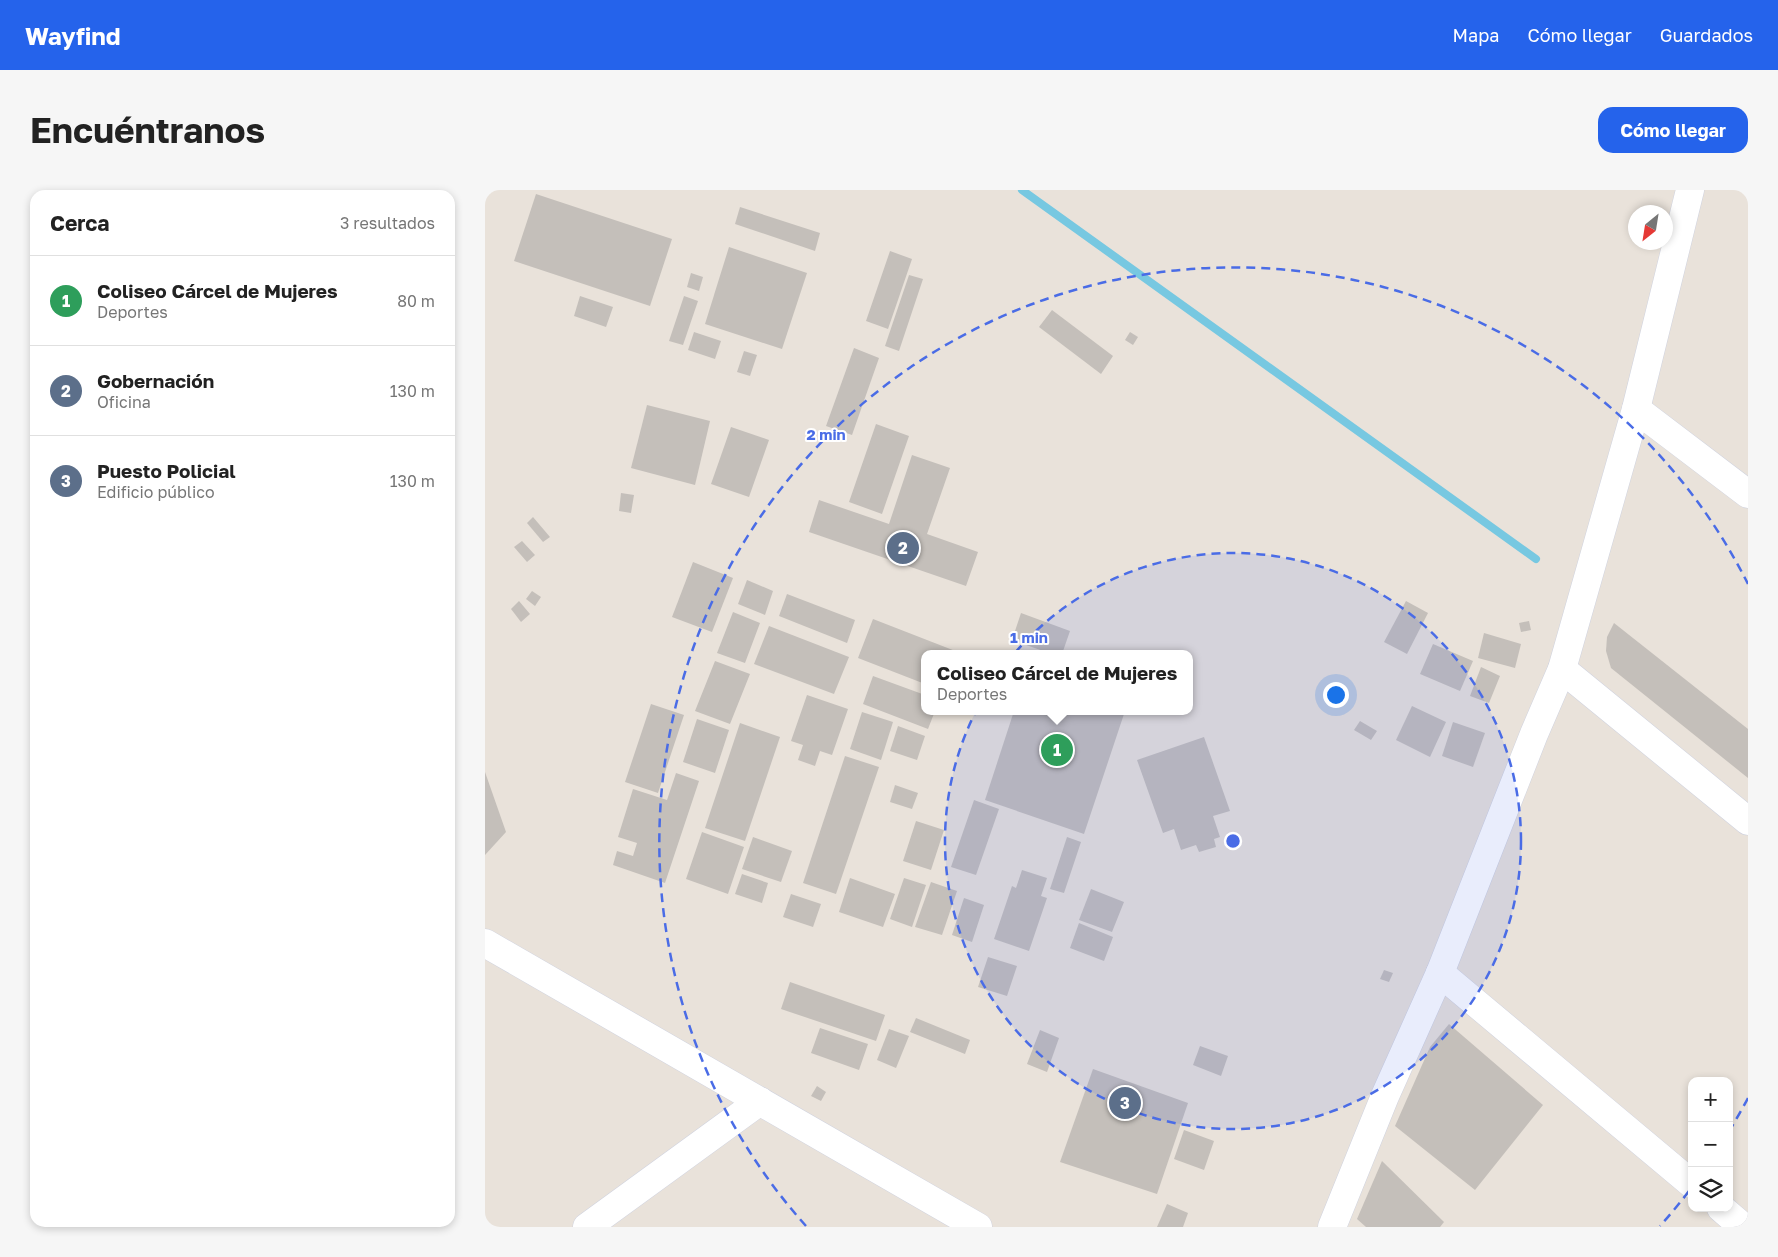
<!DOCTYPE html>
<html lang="es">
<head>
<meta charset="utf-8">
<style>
  :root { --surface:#fff; --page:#f6f6f6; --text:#222; --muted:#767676; --line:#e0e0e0; --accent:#2563eb }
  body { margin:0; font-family:"Golos Text",sans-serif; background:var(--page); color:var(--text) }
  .controls { position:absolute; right:15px; bottom:15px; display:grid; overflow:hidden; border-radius:10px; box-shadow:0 2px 8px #0003 }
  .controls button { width:45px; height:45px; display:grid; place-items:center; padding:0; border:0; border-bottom:1px solid var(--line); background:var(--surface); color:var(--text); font:25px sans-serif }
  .compass { position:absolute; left:1143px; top:15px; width:45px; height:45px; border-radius:50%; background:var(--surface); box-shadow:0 2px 8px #0003; rotate:210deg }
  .you { position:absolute; left:850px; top:504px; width:18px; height:18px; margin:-12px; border:4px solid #fff; border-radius:50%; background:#1a73e8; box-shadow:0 0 0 8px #1a73e833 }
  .badge { display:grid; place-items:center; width:32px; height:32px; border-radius:50%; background:var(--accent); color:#fff; font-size:16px; font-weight:700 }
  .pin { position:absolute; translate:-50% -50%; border:2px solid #fff; box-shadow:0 1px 5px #0006 }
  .popup { position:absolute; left:436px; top:460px; width:272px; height:65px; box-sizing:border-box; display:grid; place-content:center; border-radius:10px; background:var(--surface); filter:drop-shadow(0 1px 4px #0005); font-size:16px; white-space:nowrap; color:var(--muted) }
  .popup b { font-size:19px; color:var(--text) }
  .popup::after { content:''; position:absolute; left:50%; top:100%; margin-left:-10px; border:10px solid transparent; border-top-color:var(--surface) }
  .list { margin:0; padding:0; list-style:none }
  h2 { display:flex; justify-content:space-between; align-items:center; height:65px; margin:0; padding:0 20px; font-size:21px }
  h2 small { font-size:16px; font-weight:400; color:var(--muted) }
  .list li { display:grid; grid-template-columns:32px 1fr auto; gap:15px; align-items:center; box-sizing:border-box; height:90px; padding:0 20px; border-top:1px solid var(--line) }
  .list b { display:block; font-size:19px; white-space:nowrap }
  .list p { margin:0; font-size:16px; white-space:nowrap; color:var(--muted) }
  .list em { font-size:16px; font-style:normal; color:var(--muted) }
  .icon { flex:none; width:28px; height:28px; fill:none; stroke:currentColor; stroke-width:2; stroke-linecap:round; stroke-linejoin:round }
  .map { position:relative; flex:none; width:1263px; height:1037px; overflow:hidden; border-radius:15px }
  header { display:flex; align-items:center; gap:30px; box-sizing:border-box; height:70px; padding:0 25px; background:var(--accent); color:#fff }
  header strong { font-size:24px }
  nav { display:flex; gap:28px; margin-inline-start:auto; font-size:18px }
  .intro { display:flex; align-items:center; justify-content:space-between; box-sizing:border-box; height:120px; padding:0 30px }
  h1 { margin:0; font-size:35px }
  .button { padding:12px 22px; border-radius:15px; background:var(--accent); color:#fff; font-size:18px; font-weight:700 }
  main { display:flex; gap:30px; padding:0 30px }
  aside { flex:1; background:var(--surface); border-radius:15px; box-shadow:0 2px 8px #0003 }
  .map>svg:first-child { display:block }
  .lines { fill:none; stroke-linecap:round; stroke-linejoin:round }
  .stream { stroke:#77c8e1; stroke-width:8 }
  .building { fill:#c4bfba }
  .minor-casing { stroke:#d0d3df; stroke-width:29 }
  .minor { stroke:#fff; stroke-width:28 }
  .ring { fill:none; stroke:#4a6ce6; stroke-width:2.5; stroke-dasharray:9 6 }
  .centre { fill:#4a6ce6; stroke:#fff; stroke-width:2.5 }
  .ring-label { font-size:15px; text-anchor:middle; font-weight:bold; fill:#4a6ce6; stroke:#fff; stroke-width:4; stroke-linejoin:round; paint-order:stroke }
</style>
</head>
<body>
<header>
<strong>Wayfind</strong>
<nav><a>Mapa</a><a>Cómo llegar</a><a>Guardados</a></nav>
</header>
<div class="intro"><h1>Encuéntranos</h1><a class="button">Cómo llegar</a></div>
<main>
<aside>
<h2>Cerca<small>3 resultados</small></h2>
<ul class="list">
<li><span class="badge" style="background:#2e9e5b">1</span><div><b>Coliseo Cárcel de Mujeres</b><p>Deportes</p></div><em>80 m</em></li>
<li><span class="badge" style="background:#5c6f8a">2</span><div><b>Gobernación</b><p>Oficina</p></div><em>130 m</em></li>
<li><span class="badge" style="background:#5c6f8a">3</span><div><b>Puesto Policial</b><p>Edificio público</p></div><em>130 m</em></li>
</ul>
</aside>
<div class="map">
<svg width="1263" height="1037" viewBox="0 0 1263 1037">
  <rect width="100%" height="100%" fill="#e9e2da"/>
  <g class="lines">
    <!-- stream -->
    <path class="stream" d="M 537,0 L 1051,369"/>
  </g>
  <!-- building -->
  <g class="building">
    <path d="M 51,4 L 187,49 L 165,116 L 29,71 Z"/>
    <path d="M 255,17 L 335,43 L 330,61 L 250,34 Z"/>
    <path d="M 244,57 L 322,83 L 297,159 L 220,134 Z"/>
    <path d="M 405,61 L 427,69 L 403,139 L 381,131 Z"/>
    <path d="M 206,83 L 218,87 L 214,101 L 202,97 Z"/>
    <path d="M 424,85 L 438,89 L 414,161 L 400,156 Z"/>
    <path d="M 95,106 L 128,117 L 121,137 L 89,126 Z"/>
    <path d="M 199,106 L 213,111 L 198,155 L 184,151 Z"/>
    <path d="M 567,120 L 628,166 L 616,184 L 554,137 Z"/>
    <path d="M 209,142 L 236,151 L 230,169 L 203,160 Z"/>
    <path d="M 645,142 L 653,147 L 648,155 L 640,150 Z"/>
    <path d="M 369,158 L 394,168 L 367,245 L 341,236 Z"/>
    <path d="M 259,161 L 272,165 L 265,186 L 252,182 Z"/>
    <path d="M 162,215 L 225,231 L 210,295 L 146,278 Z"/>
    <path d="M 391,234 L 424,246 L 397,324 L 364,312 Z"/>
    <path d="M 246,237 L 284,250 L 264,307 L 226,294 Z"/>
    <path d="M 427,265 L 465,278 L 442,344 L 493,362 L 481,396 L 324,342 L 334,310 L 404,334 Z"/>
    <path d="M 136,303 L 149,305 L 146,323 L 134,321 Z"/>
    <path d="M 48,327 L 65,347 L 58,352 L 42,333 Z"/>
    <path d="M 37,351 L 50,365 L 42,372 L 29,357 Z"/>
    <path d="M 208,372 L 248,388 L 227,442 L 187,427 Z"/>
    <path d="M 262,390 L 288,401 L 280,425 L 253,414 Z"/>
    <path d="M 47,401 L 56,407 L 50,416 L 41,409 Z"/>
    <path d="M 302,404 L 370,430 L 362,453 L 294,426 Z"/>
    <path d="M 34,411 L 45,424 L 36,432 L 26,419 Z"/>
    <path d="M 921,411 L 943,423 L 922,464 L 899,452 Z"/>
    <path d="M 248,422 L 275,433 L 260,473 L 232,463 Z"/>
    <path d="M 536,423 L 585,441 L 577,464 L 567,464 L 527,450 Z"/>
    <path d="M 388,429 L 478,464 L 440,464 L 440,494 L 373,468 Z"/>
    <path d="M 1044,431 L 1046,440 L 1036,442 L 1034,433 Z"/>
    <path d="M 1129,433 L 1263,539 L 1263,588 L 1126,478 L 1121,461 L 1122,447 Z"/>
    <path d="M 284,436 L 364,467 L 349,504 L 269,474 Z"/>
    <path d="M 999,443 L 1036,454 L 1030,478 L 993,468 Z"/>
    <path d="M 948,454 L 988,471 L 975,501 L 935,484 Z"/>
    <path d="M 230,471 L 265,484 L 245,534 L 210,521 Z"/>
    <path d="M 996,477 L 1015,486 L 1004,513 L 985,506 Z"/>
    <path d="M 388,486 L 440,505 L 440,521 L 450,521 L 443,539 L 378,514 Z"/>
    <path d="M 322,505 L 363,519 L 347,565 L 335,561 L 330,576 L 313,570 L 318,555 L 306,551 Z"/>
    <path d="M 166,514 L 199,525 L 173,603 L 140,592 Z"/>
    <path d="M 927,516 L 961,532 L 945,567 L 911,550 Z"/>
    <path d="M 529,521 L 640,521 L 599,644 L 500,610 Z"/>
    <path d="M 377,522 L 408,532 L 396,570 L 365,559 Z"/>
    <path d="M 212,529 L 244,540 L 230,583 L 198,572 Z"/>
    <path d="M 875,531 L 892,541 L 886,550 L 869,540 Z"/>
    <path d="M 968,532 L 1000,543 L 988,577 L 957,566 Z"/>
    <path d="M 255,533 L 295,547 L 260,651 L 220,638 Z"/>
    <path d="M 413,536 L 440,546 L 432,570 L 405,561 Z"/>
    <path d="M 719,547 L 745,621 L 728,626 L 735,647 L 729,649 L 731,657 L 714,662 L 711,655 L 696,660 L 689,639 L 678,643 L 652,570 Z"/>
    <path d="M 360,566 L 394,577 L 351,704 L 318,693 Z"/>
    <path d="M 0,582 L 21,642 L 0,665 Z"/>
    <path d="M 191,583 L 214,591 L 180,693 L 128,675 L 132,661 L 148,666 L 152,653 L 133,647 L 148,599 L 182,610 Z"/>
    <path d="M 410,595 L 433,603 L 427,619 L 405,612 Z"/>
    <path d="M 489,610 L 514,619 L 491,685 L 466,677 Z"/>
    <path d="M 431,631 L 459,640 L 446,680 L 418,671 Z"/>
    <path d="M 217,642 L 259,657 L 243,704 L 201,689 Z"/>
    <path d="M 268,647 L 307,661 L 296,692 L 257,679 Z"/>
    <path d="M 582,647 L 596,652 L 579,703 L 565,699 Z"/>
    <path d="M 537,680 L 562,688 L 556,706 L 562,708 L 544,761 L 509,749 L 527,696 L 531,698 Z"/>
    <path d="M 257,684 L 283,693 L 277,713 L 250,704 Z"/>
    <path d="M 365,688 L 410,704 L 398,737 L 354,722 Z"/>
    <path d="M 419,688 L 441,695 L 427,737 L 405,729 Z"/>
    <path d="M 446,692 L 472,701 L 457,745 L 430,737 Z"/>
    <path d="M 606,699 L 639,712 L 627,742 L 594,730 Z"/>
    <path d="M 306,704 L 336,714 L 328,737 L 298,727 Z"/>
    <path d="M 479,708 L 499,715 L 487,752 L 467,745 Z"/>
    <path d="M 594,733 L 628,747 L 619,771 L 585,758 Z"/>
    <path d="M 503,767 L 532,776 L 522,806 L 493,797 Z"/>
    <path d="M 899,780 L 908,783 L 904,792 L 895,789 Z"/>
    <path d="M 305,792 L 400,825 L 391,851 L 296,819 Z"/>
    <path d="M 431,828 L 485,850 L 480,864 L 425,842 Z"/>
    <path d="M 964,834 L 1058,915 L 990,1000 L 910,936 L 945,857 Z"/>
    <path d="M 335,838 L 383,854 L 374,880 L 326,863 Z"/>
    <path d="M 404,839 L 424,846 L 411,878 L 392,870 Z"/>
    <path d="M 555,840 L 574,848 L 562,882 L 542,874 Z"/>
    <path d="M 715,856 L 743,866 L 736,886 L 708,875 Z"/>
    <path d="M 608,879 L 703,913 L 672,1004 L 575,972 Z"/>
    <path d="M 332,896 L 341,902 L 336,911 L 326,906 Z"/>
    <path d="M 699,940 L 729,951 L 719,980 L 689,969 Z"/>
    <path d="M 897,971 L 959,1032 L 955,1037 L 881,1037 L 872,1029 Z"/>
    <path d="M 682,1014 L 703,1023 L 698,1037 L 672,1037 Z"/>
  </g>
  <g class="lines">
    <defs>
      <g id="minor">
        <path d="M 1151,219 L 1263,304"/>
        <path d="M 1077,479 L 1263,631"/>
        <path d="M 0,753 L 493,1037"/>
        <path d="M 955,783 L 1207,994"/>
        <path d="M 1236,1018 L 1258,1037"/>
        <path d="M 102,1037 L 275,911"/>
        <path d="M 847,1037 L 900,906 L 955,783 L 1049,544 L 1077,479 L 1151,219 L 1205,0"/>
      </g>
    </defs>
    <!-- minor casing -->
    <use href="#minor" class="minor-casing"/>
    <!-- minor -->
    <use href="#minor" class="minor"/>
  </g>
  <!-- distance rings -->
  <circle cx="748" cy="651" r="288" fill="#4a6ce6" fill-opacity=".12"/>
  <g class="ring">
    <circle cx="748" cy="651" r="288"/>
    <path d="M1263 908A575 575 0 0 1 1246 938M1204 1001A575 575 0 0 1 1175 1036M321 1036A575 575 0 1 1 1263 394"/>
  </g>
  <circle cx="748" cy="651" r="8" class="centre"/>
  <g class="ring-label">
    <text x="341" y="250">2 min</text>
    <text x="544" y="453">1 min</text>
  </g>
</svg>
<div class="controls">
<button>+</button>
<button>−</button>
<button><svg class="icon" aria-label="layers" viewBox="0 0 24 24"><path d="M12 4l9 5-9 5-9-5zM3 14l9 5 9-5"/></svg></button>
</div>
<svg class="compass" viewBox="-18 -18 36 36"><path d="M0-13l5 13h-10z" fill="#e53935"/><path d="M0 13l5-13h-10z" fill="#767676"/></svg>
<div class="you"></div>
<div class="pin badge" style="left:572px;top:560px;background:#2e9e5b">1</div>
<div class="popup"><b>Coliseo Cárcel de Mujeres</b>Deportes</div>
<div class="pin badge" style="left:418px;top:358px;background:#5c6f8a">2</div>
<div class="pin badge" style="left:640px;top:913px;background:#5c6f8a">3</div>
</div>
</main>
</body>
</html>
